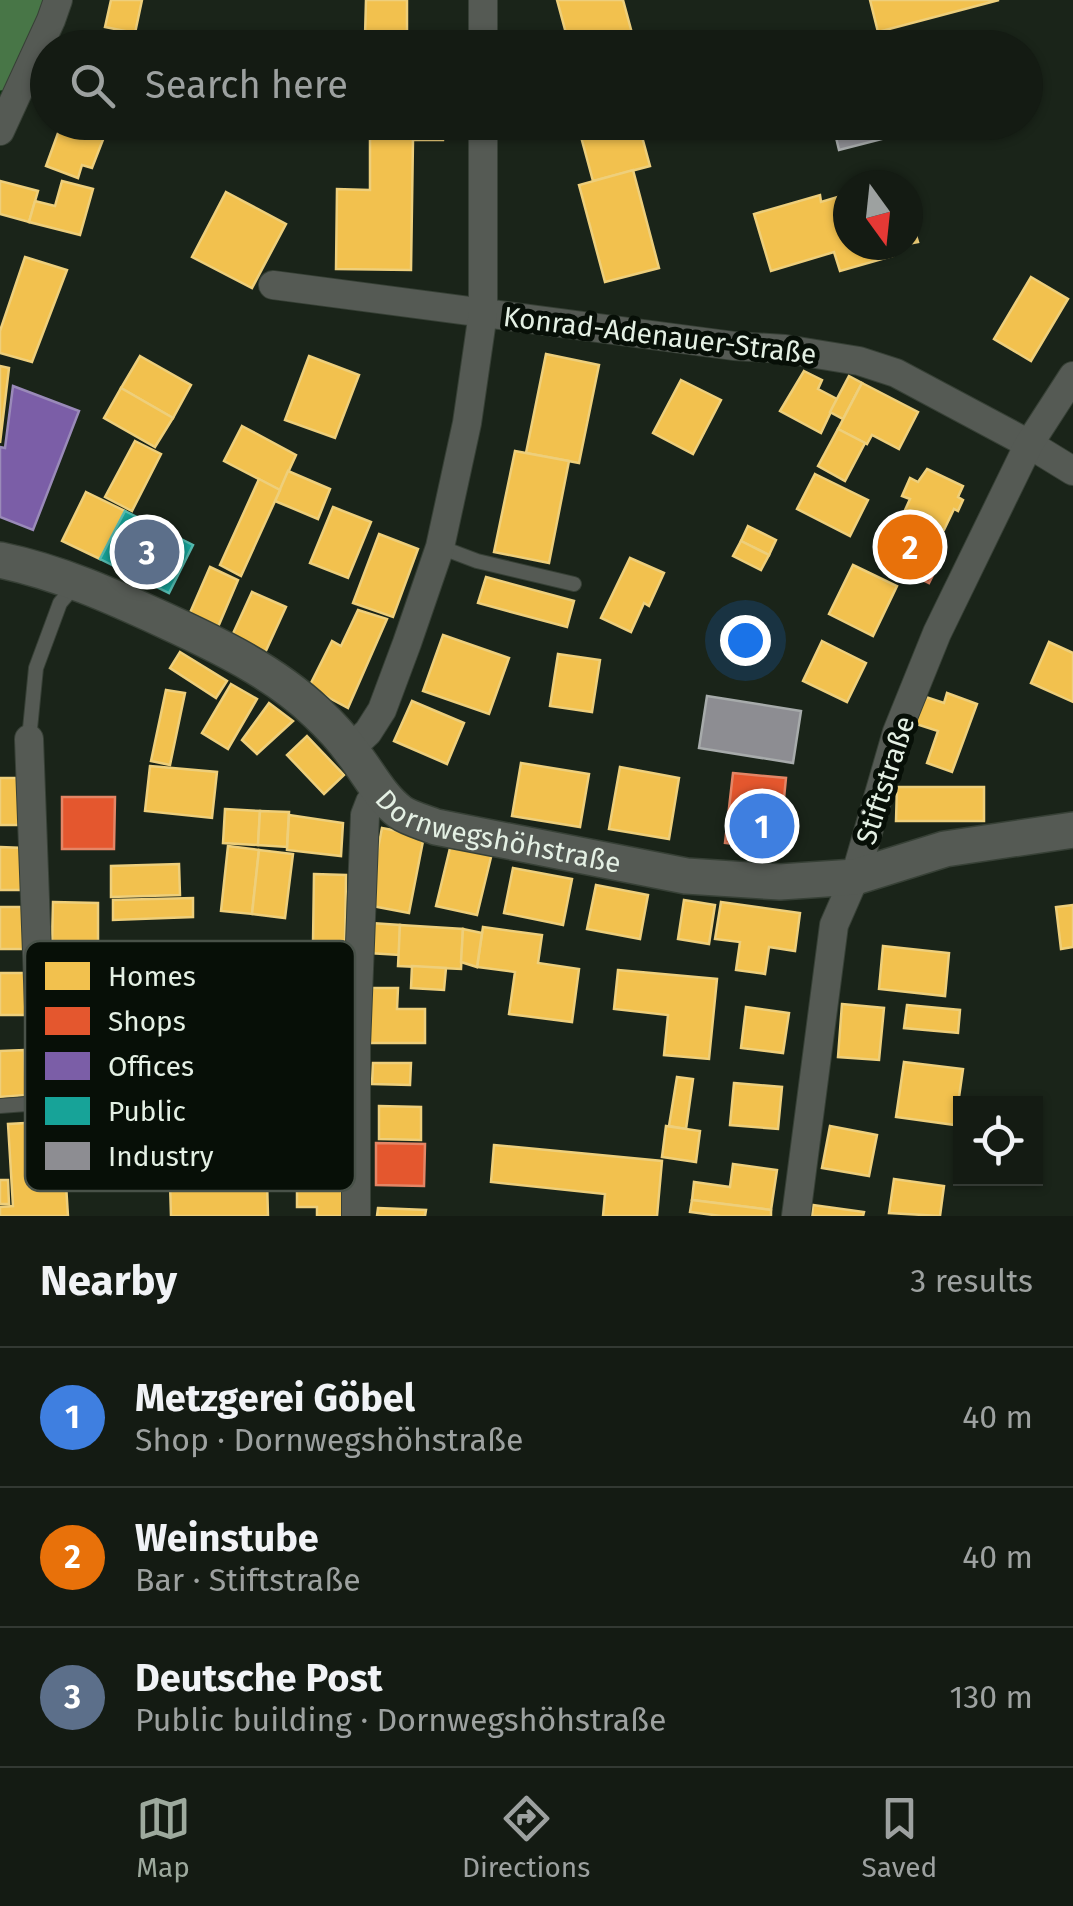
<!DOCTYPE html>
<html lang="en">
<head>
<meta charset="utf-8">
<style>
  :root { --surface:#141b13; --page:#212821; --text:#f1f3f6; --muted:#9da1a0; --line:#333933; --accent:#9da99d }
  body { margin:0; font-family:"Fira Sans",sans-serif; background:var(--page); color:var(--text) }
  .controls { position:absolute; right:30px; bottom:30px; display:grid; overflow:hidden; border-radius:0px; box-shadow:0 2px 8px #0004 }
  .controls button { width:90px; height:90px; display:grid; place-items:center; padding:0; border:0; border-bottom:2px solid var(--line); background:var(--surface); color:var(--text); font:50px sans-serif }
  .compass { position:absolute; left:833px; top:170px; width:90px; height:90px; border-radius:50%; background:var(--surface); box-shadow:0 2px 8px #0004; rotate:165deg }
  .you { position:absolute; left:745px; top:640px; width:35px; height:35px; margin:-25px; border:8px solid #fff; border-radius:50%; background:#1a73e8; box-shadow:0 0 0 15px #1a73e833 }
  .badge { display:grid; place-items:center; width:65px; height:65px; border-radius:50%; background:var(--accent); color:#fff; font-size:32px; font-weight:700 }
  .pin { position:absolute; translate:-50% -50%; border:5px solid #fff; box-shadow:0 2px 10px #0006 }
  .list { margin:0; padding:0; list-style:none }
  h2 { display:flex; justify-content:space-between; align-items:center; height:130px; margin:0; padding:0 40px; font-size:42px }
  h2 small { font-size:32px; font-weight:400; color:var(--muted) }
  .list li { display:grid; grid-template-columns:65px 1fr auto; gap:30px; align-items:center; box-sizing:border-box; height:140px; padding:0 40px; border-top:2px solid var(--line) }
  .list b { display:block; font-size:38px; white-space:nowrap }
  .list p { margin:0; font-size:32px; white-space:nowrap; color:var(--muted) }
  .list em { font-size:32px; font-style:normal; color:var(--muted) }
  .icon { flex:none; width:55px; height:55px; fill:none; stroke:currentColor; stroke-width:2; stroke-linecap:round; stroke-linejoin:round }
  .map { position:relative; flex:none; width:1073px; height:1216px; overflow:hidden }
  .search { position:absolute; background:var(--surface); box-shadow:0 2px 8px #0004; left:30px; right:30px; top:30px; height:110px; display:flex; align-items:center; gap:25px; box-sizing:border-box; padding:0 35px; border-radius:55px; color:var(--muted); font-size:38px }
  .sheet { height:550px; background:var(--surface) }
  nav { display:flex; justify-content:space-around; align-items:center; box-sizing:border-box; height:140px; border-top:2px solid var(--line); background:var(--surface); font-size:28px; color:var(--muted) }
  nav a { display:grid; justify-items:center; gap:5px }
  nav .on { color:var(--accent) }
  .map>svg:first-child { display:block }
  .green { fill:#113413 }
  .homes { fill:#f2c14e; stroke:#eecf7b; stroke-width:2.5 }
  .shops { fill:#e4572e; stroke:#e48565; stroke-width:2.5 }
  .offices { fill:#7b5ea7; stroke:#9a8ab9; stroke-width:2.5 }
  .public { fill:#17a398; stroke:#54baaf; stroke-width:2.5 }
  .industry { fill:#8d8d92; stroke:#a7abab; stroke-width:2.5 }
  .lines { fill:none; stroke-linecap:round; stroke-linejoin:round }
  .river { stroke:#487647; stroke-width:55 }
  .service-casing { stroke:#374036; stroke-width:16 }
  .minor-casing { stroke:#374036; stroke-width:30 }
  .tertiary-casing { stroke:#374036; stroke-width:38 }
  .service { stroke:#555a54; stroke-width:14 }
  .minor { stroke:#555a54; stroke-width:28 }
  .tertiary { stroke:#555a54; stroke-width:35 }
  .labels { text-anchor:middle; stroke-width:10; stroke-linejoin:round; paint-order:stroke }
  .street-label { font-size:28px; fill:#e4f0e4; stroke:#070f07 }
  .key { fill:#070f07; stroke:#495249; stroke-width:2.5 }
  .key-label { font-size:28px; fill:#e4f0e4 }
</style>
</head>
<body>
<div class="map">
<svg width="1073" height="1216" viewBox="0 0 1073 1216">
  <rect width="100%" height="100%" fill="#1a2419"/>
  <!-- green -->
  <path class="green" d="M 10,0 L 44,0 L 0,97 L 0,23 Z"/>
  <!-- homes -->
  <g class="homes">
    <path d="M 111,0 L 142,0 L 135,33 L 105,27 Z"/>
    <path d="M 366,0 L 407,0 L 407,48 L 334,48 L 334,36 L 365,37 Z"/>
    <path d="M 557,0 L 623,0 L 636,48 L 570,48 Z"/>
    <path d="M 870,0 L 999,0 L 878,32 Z"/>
    <path d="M 62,122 L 104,137 L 92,168 L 82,165 L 78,178 L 46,166 Z"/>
    <path d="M 75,122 L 110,122 L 104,137 L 74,126 Z"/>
    <path d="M 370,122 L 444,122 L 443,140 L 413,140 L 411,270 L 336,269 L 337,189 L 370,190 Z"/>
    <path d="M 577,122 L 638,122 L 650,166 L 593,181 Z"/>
    <path d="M 633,170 L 659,268 L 605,282 L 579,185 Z"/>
    <path d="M 0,181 L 38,191 L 29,222 L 0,214 Z"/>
    <path d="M 62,181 L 93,189 L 80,235 L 29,222 L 35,201 L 55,206 Z"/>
    <path d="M 226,192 L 286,224 L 252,288 L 192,257 Z"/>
    <path d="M 848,194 L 848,245 L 906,245 L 891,249 L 893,256 L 840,271 L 834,252 L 771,271 L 754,214 L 820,195 L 821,202 Z"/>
    <path d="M 908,209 L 918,242 L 908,244 Z"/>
    <path d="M 25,257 L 67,270 L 32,362 L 0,353 L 0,331 Z"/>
    <path d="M 1031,277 L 1068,299 L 1031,361 L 994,339 Z"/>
    <path d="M 546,354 L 599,365 L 579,463 L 526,453 Z"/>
    <path d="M 140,356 L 191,385 L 173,418 L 121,388 Z"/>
    <path d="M 309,356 L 359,375 L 335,438 L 285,420 Z"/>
    <path d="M 0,366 L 9,368 L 0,443 Z"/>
    <path d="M 804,371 L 822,380 L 818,389 L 837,399 L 821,433 L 780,411 Z"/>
    <path d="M 849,376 L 862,383 L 843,419 L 830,412 Z"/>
    <path d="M 681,380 L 721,400 L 693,454 L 653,433 Z"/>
    <path d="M 862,383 L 918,412 L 899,449 L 872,435 L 867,444 L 838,429 Z"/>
    <path d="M 121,388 L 173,418 L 155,447 L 104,418 Z"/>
    <path d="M 242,426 L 296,455 L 280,490 L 224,461 Z"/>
    <path d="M 838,429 L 865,443 L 845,481 L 818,466 Z"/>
    <path d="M 135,441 L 161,454 L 132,511 L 105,497 Z"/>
    <path d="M 515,451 L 569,461 L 549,563 L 494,552 Z"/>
    <path d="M 927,469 L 963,486 L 958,497 L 963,500 L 958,511 L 954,509 L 944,530 L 930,524 L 927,531 L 901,519 L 910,499 L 902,496 L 910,478 L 918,482 Z"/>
    <path d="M 288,471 L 330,489 L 318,519 L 275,501 Z"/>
    <path d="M 815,474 L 868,500 L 850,536 L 797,509 Z"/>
    <path d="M 259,479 L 280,490 L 241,576 L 220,565 Z"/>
    <path d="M 86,492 L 125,511 L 100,559 L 62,541 Z"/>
    <path d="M 333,507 L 371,522 L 348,578 L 310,563 Z"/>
    <path d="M 748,526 L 776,540 L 769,555 L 741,541 Z"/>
    <path d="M 379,534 L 418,549 L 393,617 L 353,603 Z"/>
    <path d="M 741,541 L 769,555 L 761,570 L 733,556 Z"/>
    <path d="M 630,558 L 664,573 L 649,606 L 644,603 L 631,632 L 601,618 Z"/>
    <path d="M 853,565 L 897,586 L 873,636 L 829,614 Z"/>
    <path d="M 210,567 L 238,580 L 218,627 L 189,615 Z"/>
    <path d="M 486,577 L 574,601 L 567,627 L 478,603 Z"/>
    <path d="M 252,592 L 286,607 L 264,655 L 230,640 Z"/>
    <path d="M 358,610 L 387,619 L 348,708 L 309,687 L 332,641 L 341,646 Z"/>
    <path d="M 443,635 L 509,658 L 489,714 L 423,691 Z"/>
    <path d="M 822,641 L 866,663 L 847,702 L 803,681 Z"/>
    <path d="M 1049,642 L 1073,653 L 1073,702 L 1031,683 Z"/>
    <path d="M 180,652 L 227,681 L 216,698 L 170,668 Z"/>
    <path d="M 558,654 L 600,660 L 592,712 L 550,706 Z"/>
    <path d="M 231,684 L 257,699 L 228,749 L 202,733 Z"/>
    <path d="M 166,690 L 185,693 L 170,765 L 151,761 Z"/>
    <path d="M 947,693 L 977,704 L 952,772 L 927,763 L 938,731 L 913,723 L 923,696 L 944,703 Z"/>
    <path d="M 412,701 L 464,723 L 447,764 L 394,741 Z"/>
    <path d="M 269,703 L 293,721 L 257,754 L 242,740 Z"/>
    <path d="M 307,736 L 344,775 L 324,794 L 287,755 Z"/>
    <path d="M 521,763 L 589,774 L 580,827 L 512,816 Z"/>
    <path d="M 150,766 L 217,772 L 212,818 L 145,811 Z"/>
    <path d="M 620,767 L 679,778 L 669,839 L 609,829 Z"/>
    <rect x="0" y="778" width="25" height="47"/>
    <path d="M 897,787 L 984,787 L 984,821 L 896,821 Z"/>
    <path d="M 225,809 L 260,811 L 258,845 L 223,843 Z"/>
    <path d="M 260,811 L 289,812 L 287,847 L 258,845 Z"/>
    <path d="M 289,815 L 343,823 L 341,856 L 287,850 Z"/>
    <path d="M 382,828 L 424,836 L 409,913 L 367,905 Z"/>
    <path d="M 451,844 L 492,853 L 477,915 L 436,906 Z"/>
    <path d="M 228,846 L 259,850 L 252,914 L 221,911 Z"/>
    <path d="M 0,847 L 24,848 L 23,890 L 0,890 Z"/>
    <path d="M 259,850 L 293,854 L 285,918 L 252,914 Z"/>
    <path d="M 179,864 L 180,895 L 111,897 L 111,866 Z"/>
    <path d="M 513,868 L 572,879 L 563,925 L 504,913 Z"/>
    <path d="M 314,874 L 346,875 L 345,944 L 313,944 Z"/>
    <path d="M 596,885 L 648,895 L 640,939 L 587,929 Z"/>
    <path d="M 193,898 L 193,917 L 113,920 L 113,900 Z"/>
    <path d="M 684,900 L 715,905 L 709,944 L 678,939 Z"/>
    <path d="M 53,902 L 98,903 L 98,945 L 52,945 Z"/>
    <path d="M 721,902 L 800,913 L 795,951 L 769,947 L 765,974 L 736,970 L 740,942 L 715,939 Z"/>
    <path d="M 1073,905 L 1073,947 L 1061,949 L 1056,907 Z"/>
    <rect x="0" y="907" width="25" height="42"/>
    <path d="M 371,923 L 400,925 L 399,955 L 369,953 Z"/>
    <path d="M 400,925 L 463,929 L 461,969 L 398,966 Z"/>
    <path d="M 483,927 L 542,935 L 538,963 L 579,969 L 572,1022 L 509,1014 L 515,972 L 477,967 Z"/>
    <path d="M 463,929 L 482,933 L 477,967 L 461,962 Z"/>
    <path d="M 883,946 L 949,953 L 945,996 L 879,989 Z"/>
    <path d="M 412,966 L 446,968 L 444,990 L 411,988 Z"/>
    <path d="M 618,970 L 717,979 L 709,1059 L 664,1055 L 668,1015 L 614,1009 Z"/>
    <path d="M 0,973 L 27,973 L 26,1015 L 0,1015 Z"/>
    <path d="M 369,988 L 398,988 L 397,1009 L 425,1009 L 425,1043 L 369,1043 Z"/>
    <path d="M 842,1004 L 884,1008 L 879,1060 L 838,1057 Z"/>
    <path d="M 907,1005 L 960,1010 L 958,1033 L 904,1028 Z"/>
    <path d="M 746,1007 L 789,1013 L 783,1053 L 741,1048 Z"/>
    <path d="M 24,1050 L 26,1095 L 0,1097 L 0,1051 Z"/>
    <path d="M 904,1062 L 963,1069 L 955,1125 L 896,1117 Z"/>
    <path d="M 373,1063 L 411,1063 L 410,1085 L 372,1084 Z"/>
    <path d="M 677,1077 L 693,1079 L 686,1129 L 669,1126 Z"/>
    <path d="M 734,1083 L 782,1087 L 778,1129 L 730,1125 Z"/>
    <path d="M 379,1106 L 421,1107 L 421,1140 L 379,1139 Z"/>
    <path d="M 62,1121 L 68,1216 L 0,1216 L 0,1207 L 13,1206 L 8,1124 Z"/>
    <path d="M 666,1126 L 700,1131 L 696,1162 L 662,1157 Z"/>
    <path d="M 830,1126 L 877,1135 L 869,1176 L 822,1168 Z"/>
    <path d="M 494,1145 L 662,1161 L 657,1216 L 603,1216 L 605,1194 L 491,1182 Z"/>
    <path d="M 733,1164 L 777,1170 L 771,1210 L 692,1200 L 694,1182 L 730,1187 Z"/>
    <path d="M 297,1167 L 345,1168 L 344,1216 L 317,1216 L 317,1207 L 297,1207 Z"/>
    <path d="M 894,1179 L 944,1186 L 940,1216 L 889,1213 Z"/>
    <path d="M 0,1180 L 8,1180 L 9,1204 L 0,1204 Z"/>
    <path d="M 267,1181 L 268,1216 L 171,1216 L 170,1183 Z"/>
    <path d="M 692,1200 L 771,1210 L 771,1216 L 721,1216 L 690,1212 Z"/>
    <path d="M 813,1205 L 864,1212 L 863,1216 L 812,1216 Z"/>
    <path d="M 378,1208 L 426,1210 L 425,1216 L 377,1216 Z"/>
  </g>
  <!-- shops -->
  <g class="shops">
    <path d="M 910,544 L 941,559 L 929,583 L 898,568 Z"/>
    <path d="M 733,773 L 786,778 L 779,849 L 725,843 Z"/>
    <path d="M 62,797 L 115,797 L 114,849 L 62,849 Z"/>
    <path d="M 376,1143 L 425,1144 L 424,1186 L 376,1185 Z"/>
  </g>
  <!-- offices -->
  <path class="offices" d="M 13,386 L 79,411 L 33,530 L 0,517 L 0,447 L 5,448 Z"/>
  <!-- public -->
  <path class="public" d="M 125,511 L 193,545 L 169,593 L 100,559 Z"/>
  <!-- industry -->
  <g class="industry">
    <path d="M 842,122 L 948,122 L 839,150 L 833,125 Z"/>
    <path d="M 707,696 L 801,711 L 793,763 L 699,748 Z"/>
  </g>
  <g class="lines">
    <!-- river -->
    <path class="river" d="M 0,63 L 27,0"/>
    <defs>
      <g id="service">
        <path d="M 440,547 L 477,561 L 574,584"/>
        <path d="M 29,739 L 36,668 L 60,603 L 77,583"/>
        <path d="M 0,1106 L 40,1103 L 41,1060"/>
      </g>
      <g id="minor">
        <path d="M 483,48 L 483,0"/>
        <path d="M 0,131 L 51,20 L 58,0"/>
        <path d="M 273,285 L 734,346 L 785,349 L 859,361 L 896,373 L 1029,444 L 1073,471"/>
        <path d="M 29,739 L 41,1060 L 356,1046"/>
        <path d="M 350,749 L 368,732 L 382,710 L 407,643 L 440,547 L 467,423 L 483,313 L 483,122"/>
        <path d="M 356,1216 L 356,1046 L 365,815 L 370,802 L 380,791"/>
        <path d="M 796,1216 L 834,925 L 855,877 L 897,732 L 937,633 L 1029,444 L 1073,376"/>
      </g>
      <g id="tertiary">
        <path id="s1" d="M 0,560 C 58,572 112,596 166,621 C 218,645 274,672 316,712 C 329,724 342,738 352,752 C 368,772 380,797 400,812 C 410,819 424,822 436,827 L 686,876 L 780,882 L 855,877 L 945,849 L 1073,830"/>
      </g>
    </defs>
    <!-- service casing -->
    <use href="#service" class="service-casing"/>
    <!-- minor casing -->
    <use href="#minor" class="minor-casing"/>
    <!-- tertiary casing -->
    <use href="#tertiary" class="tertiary-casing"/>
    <!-- service -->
    <use href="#service" class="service"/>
    <!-- minor -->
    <use href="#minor" class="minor"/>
    <!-- tertiary -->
    <use href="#tertiary" class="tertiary"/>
  </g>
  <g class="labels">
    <!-- street labels -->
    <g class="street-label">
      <text transform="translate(660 335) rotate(7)" y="10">Konrad-Adenauer-Straße</text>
      <text transform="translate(885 780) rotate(-72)" y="10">Stiftstraße</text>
      <text dy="10" stroke="none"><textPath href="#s1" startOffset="585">Dornwegshöhstraße</textPath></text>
    </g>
  </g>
  <!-- legend -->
  <rect x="25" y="941" width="330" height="250" rx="15" class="key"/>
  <rect x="45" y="962" width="45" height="28" fill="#f2c14e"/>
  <rect x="45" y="1007" width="45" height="28" fill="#e4572e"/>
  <rect x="45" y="1052" width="45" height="28" fill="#7b5ea7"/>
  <rect x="45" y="1097" width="45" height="28" fill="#17a398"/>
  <rect x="45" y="1142" width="45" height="28" fill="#8d8d92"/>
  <g class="key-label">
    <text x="108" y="986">Homes</text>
    <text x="108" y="1031">Shops</text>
    <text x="108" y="1076">Offices</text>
    <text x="108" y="1121">Public</text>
    <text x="108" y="1166">Industry</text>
  </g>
</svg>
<div class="controls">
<button><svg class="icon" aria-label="locate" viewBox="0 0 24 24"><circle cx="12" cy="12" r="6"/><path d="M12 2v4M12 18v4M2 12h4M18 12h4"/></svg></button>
</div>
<svg class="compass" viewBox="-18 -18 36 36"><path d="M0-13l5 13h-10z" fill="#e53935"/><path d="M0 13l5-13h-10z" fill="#9da1a0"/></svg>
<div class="you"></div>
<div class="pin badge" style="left:762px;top:826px;background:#3f7fe0">1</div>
<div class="pin badge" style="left:910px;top:547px;background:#e8710a">2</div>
<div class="pin badge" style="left:147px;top:552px;background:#5c6f8a">3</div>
<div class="search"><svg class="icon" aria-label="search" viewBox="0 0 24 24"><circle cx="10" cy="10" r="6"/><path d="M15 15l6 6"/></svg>Search here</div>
</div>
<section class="sheet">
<h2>Nearby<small>3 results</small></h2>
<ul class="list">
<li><span class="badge" style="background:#3f7fe0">1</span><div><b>Metzgerei Göbel</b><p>Shop · Dornwegshöhstraße</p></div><em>40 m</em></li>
<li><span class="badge" style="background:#e8710a">2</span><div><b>Weinstube</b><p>Bar · Stiftstraße</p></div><em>40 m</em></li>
<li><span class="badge" style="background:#5c6f8a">3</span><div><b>Deutsche Post</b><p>Public building · Dornwegshöhstraße</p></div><em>130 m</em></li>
</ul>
</section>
<nav>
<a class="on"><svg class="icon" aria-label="map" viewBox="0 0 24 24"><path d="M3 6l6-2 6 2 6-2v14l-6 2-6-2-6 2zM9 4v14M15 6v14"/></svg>Map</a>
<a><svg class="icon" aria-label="directions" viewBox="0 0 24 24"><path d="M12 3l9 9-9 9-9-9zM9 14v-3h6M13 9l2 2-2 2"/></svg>Directions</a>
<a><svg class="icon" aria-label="saved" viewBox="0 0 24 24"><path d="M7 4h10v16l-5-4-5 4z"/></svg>Saved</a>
</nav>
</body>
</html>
